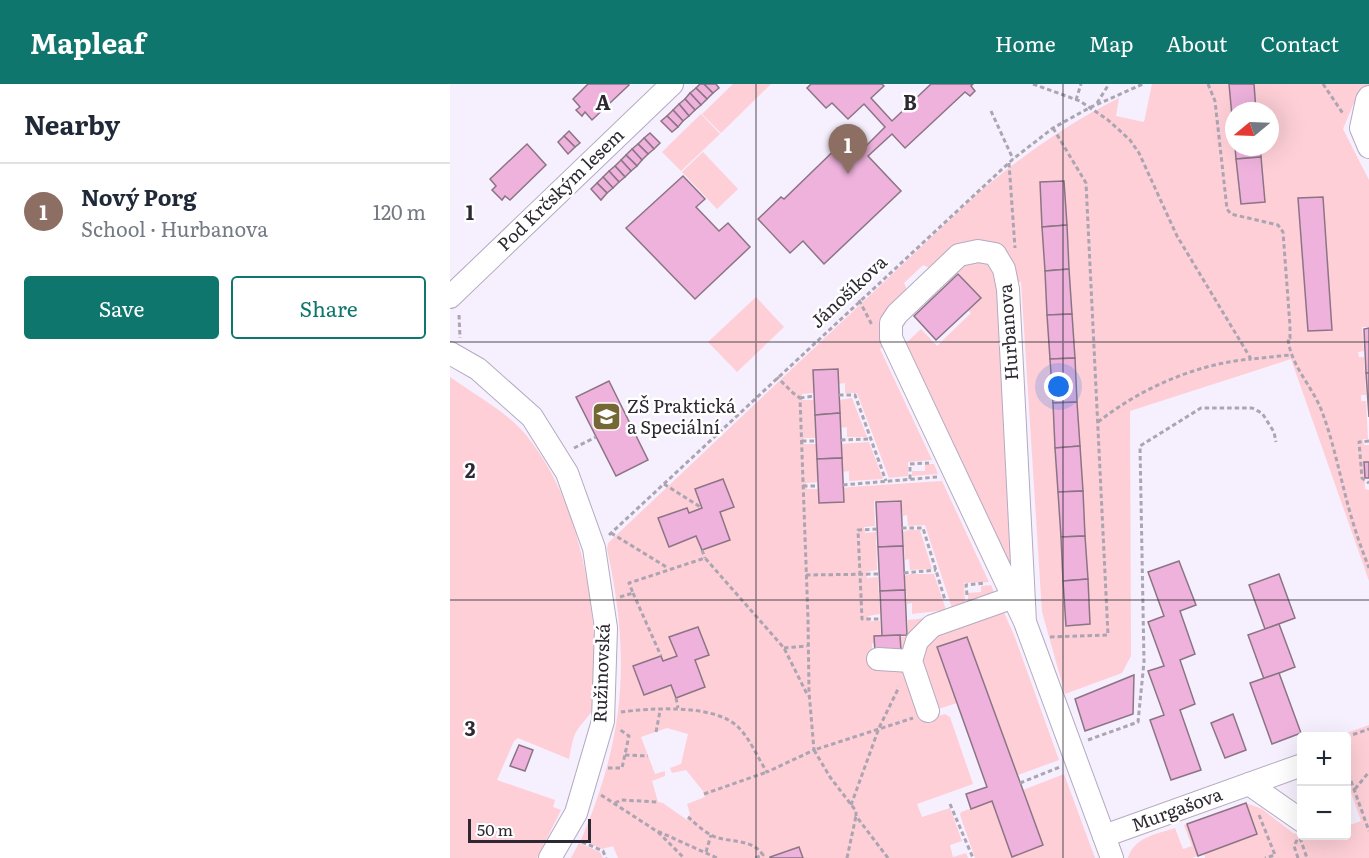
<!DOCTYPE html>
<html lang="en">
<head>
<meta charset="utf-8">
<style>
  :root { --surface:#fff; --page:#f6f6f7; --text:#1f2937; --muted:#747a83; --line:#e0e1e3; --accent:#0f766e }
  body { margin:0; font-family:Literata,serif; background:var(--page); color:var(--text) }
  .controls { position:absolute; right:18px; bottom:18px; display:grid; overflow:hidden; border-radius:6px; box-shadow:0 6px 24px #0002 }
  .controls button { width:54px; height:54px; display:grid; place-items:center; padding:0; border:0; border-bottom:2px solid var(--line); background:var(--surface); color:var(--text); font:30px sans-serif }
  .compass { position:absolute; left:775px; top:18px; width:54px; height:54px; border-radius:50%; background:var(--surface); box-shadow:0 6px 24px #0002; rotate:251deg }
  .scale { position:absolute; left:18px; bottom:15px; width:123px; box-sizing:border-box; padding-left:6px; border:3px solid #2d2932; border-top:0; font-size:16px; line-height:21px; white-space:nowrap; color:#2d2932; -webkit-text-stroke:4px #fff; paint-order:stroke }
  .you { position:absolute; left:609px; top:303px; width:21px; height:21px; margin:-15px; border:4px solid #fff; border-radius:50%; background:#1a73e8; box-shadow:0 0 0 9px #1a73e833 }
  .badge { display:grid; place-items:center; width:39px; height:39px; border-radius:50%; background:var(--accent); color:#fff; font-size:20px; font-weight:700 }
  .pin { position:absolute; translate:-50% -50px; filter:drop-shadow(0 2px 3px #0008) }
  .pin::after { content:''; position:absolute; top:32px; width:21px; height:18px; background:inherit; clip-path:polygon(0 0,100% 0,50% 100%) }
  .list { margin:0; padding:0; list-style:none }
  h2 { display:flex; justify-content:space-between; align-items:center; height:78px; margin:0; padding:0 24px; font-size:26px }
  h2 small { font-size:20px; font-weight:400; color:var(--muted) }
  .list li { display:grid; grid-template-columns:39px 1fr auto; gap:18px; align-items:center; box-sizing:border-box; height:96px; padding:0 24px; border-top:2px solid var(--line) }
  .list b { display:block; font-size:22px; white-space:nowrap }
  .list p { margin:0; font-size:20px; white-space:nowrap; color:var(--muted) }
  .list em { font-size:20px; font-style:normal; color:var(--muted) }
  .actions { display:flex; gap:12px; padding:18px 24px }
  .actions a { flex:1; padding:14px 0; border:2px solid var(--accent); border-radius:6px; text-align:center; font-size:21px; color:var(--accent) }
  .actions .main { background:var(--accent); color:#fff }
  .map { position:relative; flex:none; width:919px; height:774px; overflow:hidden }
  header { display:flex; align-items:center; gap:36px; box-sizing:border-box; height:84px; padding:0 30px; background:var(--accent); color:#fff }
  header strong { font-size:28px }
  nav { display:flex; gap:33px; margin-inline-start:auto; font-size:21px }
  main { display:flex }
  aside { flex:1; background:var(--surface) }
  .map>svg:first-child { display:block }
  .green { fill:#fecfd7; fill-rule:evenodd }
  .building { fill:#eeb2dc; stroke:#8b7584; stroke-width:1.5 }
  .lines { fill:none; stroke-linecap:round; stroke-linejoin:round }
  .minor-casing { stroke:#b5aac0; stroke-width:24 }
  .path { stroke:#aba5b2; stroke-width:3; stroke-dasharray:4.5 3; stroke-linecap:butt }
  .minor { stroke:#fff; stroke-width:22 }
  .grid { fill:none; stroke:#2d2932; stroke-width:1.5; stroke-opacity:0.55 }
  .labels { text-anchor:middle; stroke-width:5; stroke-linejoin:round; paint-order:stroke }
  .street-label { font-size:18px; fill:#2d2932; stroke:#fff }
  .poi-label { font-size:18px; fill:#2d2932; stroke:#fff; text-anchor:start }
  .grid-label { font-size:20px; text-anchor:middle; font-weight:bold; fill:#2d2932; stroke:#fff; stroke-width:5; stroke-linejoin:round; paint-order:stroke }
</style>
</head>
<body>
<header>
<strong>Mapleaf</strong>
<nav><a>Home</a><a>Map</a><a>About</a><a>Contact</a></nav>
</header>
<main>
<aside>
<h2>Nearby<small></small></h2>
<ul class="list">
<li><span class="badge" style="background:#8d6e63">1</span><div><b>Nový Porg</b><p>School · Hurbanova</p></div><em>120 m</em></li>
</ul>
<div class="actions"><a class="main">Save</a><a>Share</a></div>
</aside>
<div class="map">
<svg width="919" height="774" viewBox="0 0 919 774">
  <rect width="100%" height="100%" fill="#f6effe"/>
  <!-- green -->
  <g class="green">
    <path d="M 283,0 L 321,0 L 271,49 L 252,30 Z"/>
    <path d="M 702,0 L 779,0 L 791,120 L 815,117 L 810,63 L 820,63 L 820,27 L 806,27 L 804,0 L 919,0 L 919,5 L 903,21 L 893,45 L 919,96 L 919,243 L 912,243 L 914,267 L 908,268 L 909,273 L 914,273 L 916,311 L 911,311 L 911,317 L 916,317 L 918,355 L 913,355 L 914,361 L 919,361 L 919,377 L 914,379 L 915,405 L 919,406 L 919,497 L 841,275 L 680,327 L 681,572 L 672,589 L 615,610 L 592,528 L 571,198 L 565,198 L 549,167 L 480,184 L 473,181 L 454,199 L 456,203 L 456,208 L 435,262 L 430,265 L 482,376 L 458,378 L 458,392 L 439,394 L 407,309 L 395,309 L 395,299 L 388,300 L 363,286 L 364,309 L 352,310 L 352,316 L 364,316 L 366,354 L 354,354 L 354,360 L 366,360 L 368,398 L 356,399 L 357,405 L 368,405 L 369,419 L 393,418 L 393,404 L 400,403 L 492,397 L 539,498 L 514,499 L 515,520 L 502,524 L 475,441 L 458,442 L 457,431 L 453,432 L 451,416 L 424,417 L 425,442 L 414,443 L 415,449 L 426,448 L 427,486 L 416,488 L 417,494 L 428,493 L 430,530 L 418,532 L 419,537 L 430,537 L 431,552 L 422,560 L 422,566 L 454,584 L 477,635 L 495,630 L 500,633 L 523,700 L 467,720 L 472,733 L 500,724 L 512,757 L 500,761 L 503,773 L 516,769 L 518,774 L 353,774 L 348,763 L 318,774 L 168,774 L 163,762 L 152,765 L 131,756 C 175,653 181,574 157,465 L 158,459 L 526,111 C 570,73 617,40 669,14 L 666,32 L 694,38 ZM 614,97 L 640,540 L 616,541 L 590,99 ZM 873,113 L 882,245 L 858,247 L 848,115 ZM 273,395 L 284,423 L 270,428 L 280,456 L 252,466 L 246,452 L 219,462 L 209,434 L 236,424 L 239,429 L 252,424 L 245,405 ZM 248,543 L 258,571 L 245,576 L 255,603 L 227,614 L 221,601 L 194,610 L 183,582 L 211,572 L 213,577 L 227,572 L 220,553 ZM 217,644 L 238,650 L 231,680 L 220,684 L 222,689 L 236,686 L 253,707 L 255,713 L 237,720 L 240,730 L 237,736 L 213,719 L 208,718 L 202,697 L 215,692 L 215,687 L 205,690 L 191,653 Z"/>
    <path d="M 251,30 L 270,50 L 231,87 L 212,68 Z"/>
    <path d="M 253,68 L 288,105 L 267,125 L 232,88 Z"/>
    <path d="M 532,174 L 548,187 L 565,492 L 454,261 L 471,245 L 487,262 L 521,229 L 518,226 L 530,213 L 511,192 L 503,181 Z"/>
    <path d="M 306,213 L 334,243 L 287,288 L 258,258 Z"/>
    <path d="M 0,293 C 25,311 56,327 76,351 C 124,410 140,490 145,564 C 146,581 150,601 145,618 C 141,633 132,637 126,648 C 122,656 121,666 119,675 L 68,654 L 64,657 L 47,696 L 105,716 L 103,723 L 111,726 L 87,774 L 0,774 Z"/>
    <path d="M 402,314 L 417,353 L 397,353 L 397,343 L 390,344 L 389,316 Z"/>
    <path d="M 419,358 L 433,395 L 399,397 L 399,387 L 392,388 L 391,360 Z"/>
    <path d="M 475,380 L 484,380 L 488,390 L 462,392 L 462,387 L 475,387 Z"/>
    <path d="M 458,446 L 470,446 L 482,485 L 460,486 L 459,475 L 455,476 L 453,448 Z"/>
    <path d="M 460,490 L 484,490 L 496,526 L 462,530 L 462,519 L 457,520 L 455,492 Z"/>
    <path d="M 541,501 L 545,510 L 518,518 L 518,509 L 531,508 L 531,502 Z"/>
    <path d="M 552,524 L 564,551 L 609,676 L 568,691 L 517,553 L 487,564 L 507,619 L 485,626 L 469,582 L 474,556 Z"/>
    <path d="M 494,532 L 459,562 L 451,567 L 450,553 L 458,552 L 458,536 Z"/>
    <path d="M 919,641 L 919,774 L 755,774 L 754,769 L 807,750 L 796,719 L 812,725 L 843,749 L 852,752 L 896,752 L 897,742 L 911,737 L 897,697 L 896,652 L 888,652 Z"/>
    <path d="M 614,690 L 645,774 L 525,774 L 510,731 L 511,728 L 542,717 L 562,772 L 592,762 L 573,706 Z"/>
    <path d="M 737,740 L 748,772 L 741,774 L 678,774 C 684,753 707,750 725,744 L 733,765 L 742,762 L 734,741 Z"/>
    <path d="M 129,759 L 150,768 L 153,774 L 121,774 Z"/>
  </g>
  <!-- building -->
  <g class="building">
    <path d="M 138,0 L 178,0 L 179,1 L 142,36 L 135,28 L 132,32 L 126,26 L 130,23 L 123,15 Z"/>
    <path d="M 250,0 L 254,0 L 263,9 L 257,15 L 246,4 Z"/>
    <path d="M 254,0 L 266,0 L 269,4 L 263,9 Z"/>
    <path d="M 361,0 L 432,0 L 434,2 L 421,14 L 442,37 L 481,0 L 523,0 L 521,2 L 525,7 L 520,12 L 515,8 L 455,64 L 442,50 L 418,72 L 451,107 L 374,180 L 353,157 L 340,169 L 308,135 L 331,113 L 334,115 L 399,52 L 412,66 L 435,43 L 414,20 L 398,35 L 382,19 L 376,24 L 357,4 Z"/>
    <path d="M 779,0 L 804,0 L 806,27 L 784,27 L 784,31 L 782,32 Z"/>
    <path d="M 246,4 L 257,15 L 251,21 L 240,9 Z"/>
    <path d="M 240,9 L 251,21 L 245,26 L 235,15 Z"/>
    <path d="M 235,15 L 245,26 L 239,32 L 229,20 Z"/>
    <path d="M 229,20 L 239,32 L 233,37 L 223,26 Z"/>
    <path d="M 223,26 L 233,37 L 228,43 L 217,32 Z"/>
    <path d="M 217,32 L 228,43 L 222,48 L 211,37 Z"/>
    <path d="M 119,47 L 130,59 L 125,63 L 114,52 Z"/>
    <path d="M 200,49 L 210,59 L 204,65 L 194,54 Z"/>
    <path d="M 114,52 L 125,63 L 118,70 L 108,58 Z"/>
    <path d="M 194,54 L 204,65 L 198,70 L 188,60 Z"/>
    <path d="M 77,60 L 96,81 L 60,116 L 55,112 L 52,116 L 42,106 L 46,102 L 40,95 Z"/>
    <path d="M 188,60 L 198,70 L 192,76 L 182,65 Z"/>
    <path d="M 785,63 L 810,63 L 811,73 L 786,75 Z"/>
    <path d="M 182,65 L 192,76 L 187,82 L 176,71 Z"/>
    <path d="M 176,71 L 187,82 L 181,87 L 171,76 Z"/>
    <path d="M 811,73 L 815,118 L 791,120 L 786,75 Z"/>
    <path d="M 171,76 L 181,87 L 175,93 L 165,82 Z"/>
    <path d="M 165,82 L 175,93 L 169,98 L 159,87 Z"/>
    <path d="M 159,87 L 169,98 L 163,104 L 153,93 Z"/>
    <path d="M 233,92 L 255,115 L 246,123 L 269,147 L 278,139 L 300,163 L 245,215 L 176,144 Z"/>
    <path d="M 153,93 L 163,104 L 157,109 L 147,99 Z"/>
    <path d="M 614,97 L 617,141 L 592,143 L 590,98 Z"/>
    <path d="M 147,99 L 157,109 L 151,116 L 141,105 Z"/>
    <path d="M 873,113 L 882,246 L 858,247 L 848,114 Z"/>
    <path d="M 617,141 L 619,185 L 595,187 L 592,143 Z"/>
    <path d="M 619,185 L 622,230 L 597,231 L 595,187 Z"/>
    <path d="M 508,190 L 531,214 L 486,256 L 464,232 Z"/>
    <path d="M 622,230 L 625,274 L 600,275 L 597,231 Z"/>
    <path d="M 919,244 L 919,289 L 916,289 L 914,245 Z"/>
    <path d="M 625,274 L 627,318 L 603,319 L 600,275 Z"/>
    <path d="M 388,285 L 390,329 L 365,331 L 363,286 Z"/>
    <path d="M 916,289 L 919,289 L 919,333 Z"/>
    <path d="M 159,297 L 198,376 L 166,392 L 126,313 Z"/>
    <path d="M 627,318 L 630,362 L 605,364 L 603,319 Z"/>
    <path d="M 390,329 L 392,374 L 367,375 L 365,331 Z"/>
    <path d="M 630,362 L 633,407 L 608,408 L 605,364 Z"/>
    <path d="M 392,374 L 394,418 L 369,419 L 367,375 Z"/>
    <path d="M 914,378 L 919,378 L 919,394 L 915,394 Z"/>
    <path d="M 273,395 L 284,423 L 270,428 L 280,456 L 252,466 L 246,452 L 219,463 L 208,434 L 237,424 L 239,429 L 252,424 L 245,405 Z"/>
    <path d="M 633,407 L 635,452 L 611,453 L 608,408 Z"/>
    <path d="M 451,417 L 453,462 L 428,463 L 426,418 Z"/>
    <path d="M 635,452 L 638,495 L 613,497 L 611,453 Z"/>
    <path d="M 453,462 L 455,506 L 430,507 L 428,463 Z"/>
    <path d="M 729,477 L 746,521 L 730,527 L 745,570 L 730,576 L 745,620 L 730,626 L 751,686 L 721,696 L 700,636 L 714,631 L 698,587 L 714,582 L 698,538 L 714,532 L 698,488 Z"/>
    <path d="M 829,490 L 845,534 L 815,545 L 799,501 Z"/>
    <path d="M 638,495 L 640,540 L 616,542 L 613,497 Z"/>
    <path d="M 455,506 L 457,551 L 432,552 L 430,507 Z"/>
    <path d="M 829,540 L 845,583 L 814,595 L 798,551 Z"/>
    <path d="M 248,543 L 259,571 L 245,576 L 255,603 L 226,614 L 221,601 L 194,611 L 183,582 L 211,572 L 213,577 L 227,572 L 219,553 Z"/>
    <path d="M 450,551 L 451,567 L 425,568 L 424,552 Z"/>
    <path d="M 517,553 L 593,761 L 562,773 L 542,717 L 521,725 L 516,710 L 537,703 L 487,563 Z"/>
    <path d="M 829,589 L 851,649 L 822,660 L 800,599 Z"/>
    <path d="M 684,591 L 683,630 L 635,647 L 625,615 Z"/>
    <path d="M 783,630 L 796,666 L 775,674 L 761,639 Z"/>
    <path d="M 69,661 L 83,666 L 75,687 L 60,682 Z"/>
    <path d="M 796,719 L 807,750 L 748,772 L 737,740 Z"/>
    <path d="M 349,763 L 353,774 L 320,774 L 320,773 Z"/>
  </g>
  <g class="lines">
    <defs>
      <g id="minor">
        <path d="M 919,13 L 917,16 L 911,44 L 919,63"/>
        <path d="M 0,213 L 222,0"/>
        <path d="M 0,269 L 28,285 L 82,333 L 117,389 L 144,464 L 156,544 L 153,637 L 126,729 L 100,774"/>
        <path d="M 575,538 L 558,205 L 554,185 L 545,170 L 528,167 L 509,171 L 447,230 L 441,239 L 441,254 L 575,538 L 662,774"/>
        <path d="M 428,575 L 461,577"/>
        <path d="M 478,627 L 461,577 L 467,557 L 482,542 L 564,513"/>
        <path d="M 799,700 L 852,737"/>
        <path d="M 654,752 L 852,681"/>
      </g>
    </defs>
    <!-- minor casing -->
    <use href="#minor" class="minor-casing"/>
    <!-- path -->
    <g class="path">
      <path d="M 583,0 L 630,17 L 658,36 L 680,56 L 689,69 L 727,152 L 801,275 L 840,271"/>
      <path d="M 758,0 L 765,17 L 777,125 L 781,130 L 785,131 L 828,141 L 833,148 L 840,242 L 840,254 L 838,254 C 840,280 861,301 871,325 C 886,364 892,405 905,445 C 909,458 914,471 919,484"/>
      <path d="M 873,0 L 894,31"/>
      <path d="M 626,16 L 631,0"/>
      <path d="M 647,19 L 659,0"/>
      <path d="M 541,27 L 563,75"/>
      <path d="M 559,79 L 565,164"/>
      <path d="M 409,216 L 422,241"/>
      <path d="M 9,231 L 10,254"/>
      <path d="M 389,311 L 405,311 L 436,397"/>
      <path d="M 350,314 L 364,312"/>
      <path d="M 648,338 C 691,304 746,280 801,275"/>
      <path d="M 391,356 L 421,355"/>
      <path d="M 352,357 L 366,357"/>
      <path d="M 919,357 L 909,358 L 912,394 L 919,399"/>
      <path d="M 124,364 L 146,353"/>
      <path d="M 460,395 L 460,380 L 479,379"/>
      <path d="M 214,400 L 252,424"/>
      <path d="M 393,401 L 487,393"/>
      <path d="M 353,402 L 368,402"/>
      <path d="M 452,444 L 473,444 L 495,516"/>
      <path d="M 427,445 L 408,446 L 412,535 L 431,535"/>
      <path d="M 161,449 L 218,484"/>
      <path d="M 159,451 L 563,75 L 603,44 L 639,24 L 693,0"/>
      <path d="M 252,466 L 255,474"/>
      <path d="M 454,489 L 486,486"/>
      <path d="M 356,491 L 429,490"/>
      <path d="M 183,509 L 211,572"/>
      <path d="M 517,511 L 516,501 L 536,499"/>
      <path d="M 170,513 L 183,509 L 179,499 L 255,474 L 334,564 L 358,612"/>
      <path d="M 600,553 L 658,551 L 636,99 L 603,44"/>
      <path d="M 334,564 L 357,562"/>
      <path d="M 226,614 L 228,624"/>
      <path d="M 171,628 C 201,624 263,620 287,642 C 300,654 307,673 317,688 L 364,666 L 359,608 L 358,535 L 350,314 L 343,309 L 327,293"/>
      <path d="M 206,648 L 210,627"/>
      <path d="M 896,653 L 919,645"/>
      <path d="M 638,656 L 688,638 L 694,578 L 690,362 L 751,324 L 802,324 L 812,329 L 824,348 L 826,358"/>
      <path d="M 175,671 L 198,672"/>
      <path d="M 896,683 L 919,747"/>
      <path d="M 158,684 L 172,684 L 179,652 L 169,645"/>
      <path d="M 570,699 L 610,683"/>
      <path d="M 905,705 L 919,688"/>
      <path d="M 254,710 L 317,688"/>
      <path d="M 151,711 L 205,746 L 267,774"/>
      <path d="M 165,719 L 171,716 L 208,718"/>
      <path d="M 500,720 L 523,774"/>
      <path d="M 401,721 L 429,644 L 449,603"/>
      <path d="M 809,731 L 825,771 L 815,774"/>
      <path d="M 238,733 C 245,739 253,747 261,751 C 278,760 301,753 313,771 L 305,774"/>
      <path d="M 208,748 L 234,774"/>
      <path d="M 850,754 L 857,774"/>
      <path d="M 132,758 L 153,767 L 156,774"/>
      <path d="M 256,768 L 261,751"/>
      <path d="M 397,774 L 406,732"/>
      <path d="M 438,774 L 406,732 L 406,727 L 380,693 L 364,666 L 463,634"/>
      <path d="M 848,774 L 844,762 L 848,754"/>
    </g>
    <!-- minor -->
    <use href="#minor" class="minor"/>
  </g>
  <!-- grid -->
  <path class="grid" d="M 306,0 L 306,774M 613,0 L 613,774M 0,258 L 919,258M 0,516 L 919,516"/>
  <!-- icons -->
  <defs>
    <symbol id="school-square" viewBox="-11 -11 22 22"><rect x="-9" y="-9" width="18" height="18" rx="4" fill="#756835" stroke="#fff"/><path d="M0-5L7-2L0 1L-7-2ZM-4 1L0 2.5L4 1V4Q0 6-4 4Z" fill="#fff"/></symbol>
  </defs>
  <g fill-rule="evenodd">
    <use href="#school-square" x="140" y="316" width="33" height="33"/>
  </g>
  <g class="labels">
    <!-- street labels -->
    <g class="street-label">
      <text transform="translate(111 106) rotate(-44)" y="6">Pod Krčským lesem</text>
      <text transform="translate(399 208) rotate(-43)" y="6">Jánošíkova</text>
      <text transform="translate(559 248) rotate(-94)" y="6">Hurbanova</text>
      <text transform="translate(152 589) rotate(-88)" y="6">Ružinovská</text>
      <text transform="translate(727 726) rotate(-20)" y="6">Murgašova</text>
    </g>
    <!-- poi labels -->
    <g class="poi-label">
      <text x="177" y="329">ZŠ Praktická<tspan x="177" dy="21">a Speciální</tspan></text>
    </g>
  </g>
  <g class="grid-label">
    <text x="153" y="26">A</text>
    <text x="460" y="26">B</text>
    <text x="20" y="136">1</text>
    <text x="20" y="394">2</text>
    <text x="20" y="652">3</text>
  </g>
</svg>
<div class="controls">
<button>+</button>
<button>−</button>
</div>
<svg class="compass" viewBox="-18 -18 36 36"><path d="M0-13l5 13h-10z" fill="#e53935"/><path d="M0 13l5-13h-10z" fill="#747a83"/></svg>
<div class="scale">50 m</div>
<div class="you"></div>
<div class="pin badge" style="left:398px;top:90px;background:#8d6e63">1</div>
</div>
</main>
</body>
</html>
